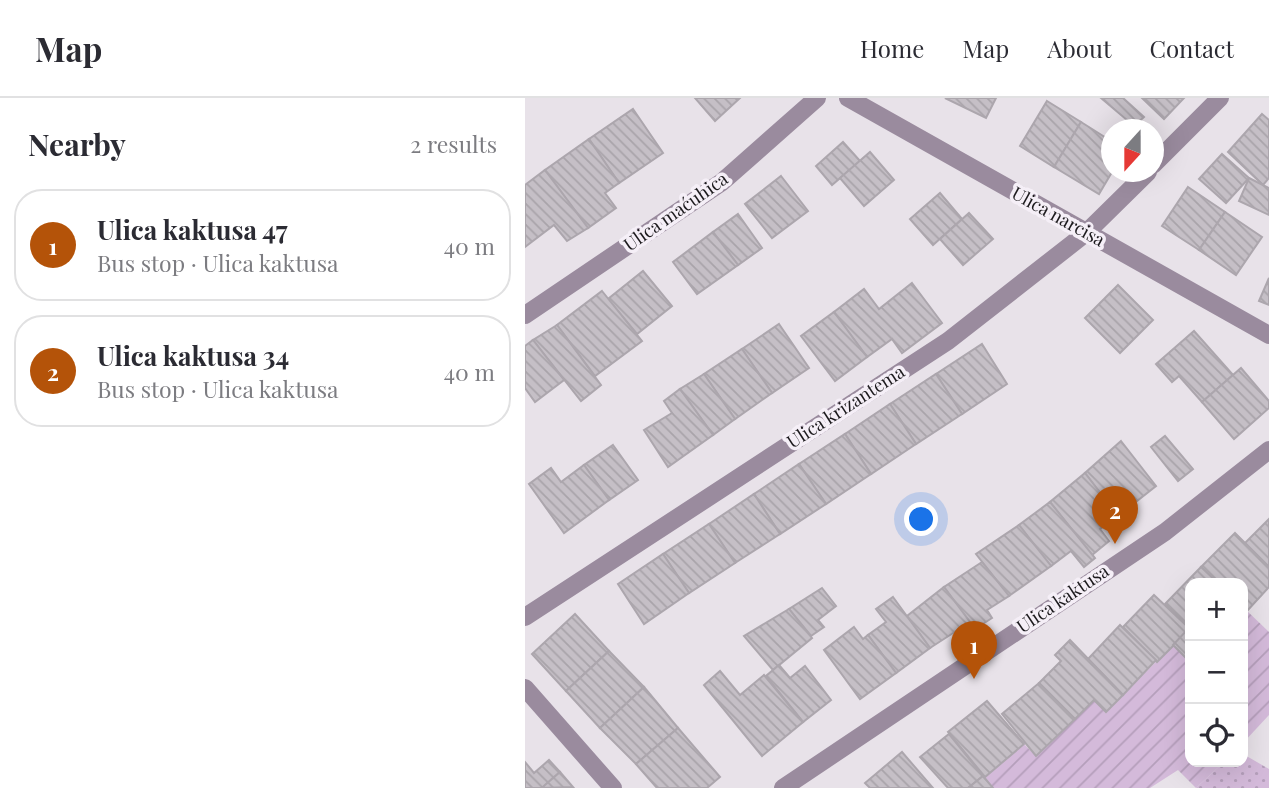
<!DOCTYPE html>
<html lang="en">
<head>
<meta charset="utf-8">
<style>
  :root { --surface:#fff; --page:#f2f2f3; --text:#2b2b33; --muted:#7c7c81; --line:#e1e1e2; --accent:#b45309 }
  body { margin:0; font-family:"Playfair Display",serif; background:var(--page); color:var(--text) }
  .controls { position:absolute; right:21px; bottom:21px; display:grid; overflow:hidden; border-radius:14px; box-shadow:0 7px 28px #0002 }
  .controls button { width:63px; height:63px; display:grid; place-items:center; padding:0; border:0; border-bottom:2px solid var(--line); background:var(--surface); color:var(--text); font:35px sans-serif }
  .compass { position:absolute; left:576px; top:21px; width:63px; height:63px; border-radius:50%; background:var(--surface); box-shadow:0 7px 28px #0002; rotate:201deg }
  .you { position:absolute; left:397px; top:422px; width:24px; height:24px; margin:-18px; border:5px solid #fff; border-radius:50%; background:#1a73e8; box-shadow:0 0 0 10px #1a73e833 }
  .badge { display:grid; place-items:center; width:46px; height:46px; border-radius:50%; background:var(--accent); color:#fff; font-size:23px; font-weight:700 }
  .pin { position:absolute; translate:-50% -58px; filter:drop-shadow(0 2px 4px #0008) }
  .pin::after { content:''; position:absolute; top:37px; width:24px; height:21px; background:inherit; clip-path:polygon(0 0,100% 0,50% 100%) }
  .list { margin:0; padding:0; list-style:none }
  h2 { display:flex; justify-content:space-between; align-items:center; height:91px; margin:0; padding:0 28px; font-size:30px }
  h2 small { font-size:23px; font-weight:400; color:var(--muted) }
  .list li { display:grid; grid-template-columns:46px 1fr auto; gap:21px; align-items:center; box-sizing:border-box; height:112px; margin:0 14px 14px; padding:0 14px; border:2px solid var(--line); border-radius:28px }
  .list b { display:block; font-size:26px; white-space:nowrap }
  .list p { margin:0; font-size:23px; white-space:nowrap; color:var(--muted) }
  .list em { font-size:23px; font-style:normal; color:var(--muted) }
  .icon { flex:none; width:38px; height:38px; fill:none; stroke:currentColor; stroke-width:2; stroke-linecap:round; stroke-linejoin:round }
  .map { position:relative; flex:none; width:744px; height:690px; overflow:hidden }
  header { display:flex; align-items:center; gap:42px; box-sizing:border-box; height:98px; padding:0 35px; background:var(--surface); border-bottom:2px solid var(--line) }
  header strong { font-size:33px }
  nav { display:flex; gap:38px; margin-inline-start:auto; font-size:24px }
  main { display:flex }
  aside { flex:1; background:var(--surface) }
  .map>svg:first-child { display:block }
  .grass { fill:url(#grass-dots) }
  .garden { fill:url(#garden-furrows) }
  .building { fill:url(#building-back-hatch); stroke:#aca6ad; stroke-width:2 }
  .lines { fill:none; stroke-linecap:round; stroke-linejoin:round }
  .minor { stroke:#9a8b9e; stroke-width:18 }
  .labels { text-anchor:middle; stroke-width:7; stroke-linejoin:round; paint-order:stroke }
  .street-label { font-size:18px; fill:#1c1a1d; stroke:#f5eff7 }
</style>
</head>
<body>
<header>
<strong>Map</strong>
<nav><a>Home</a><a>Map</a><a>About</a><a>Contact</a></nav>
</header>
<main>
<aside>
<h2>Nearby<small>2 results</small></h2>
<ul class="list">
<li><span class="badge">1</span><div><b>Ulica kaktusa 47</b><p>Bus stop · Ulica kaktusa</p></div><em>40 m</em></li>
<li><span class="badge">2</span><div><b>Ulica kaktusa 34</b><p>Bus stop · Ulica kaktusa</p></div><em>40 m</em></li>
</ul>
</aside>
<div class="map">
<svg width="744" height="690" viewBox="0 0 744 690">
  <defs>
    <pattern id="grass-dots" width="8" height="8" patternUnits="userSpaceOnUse" patternTransform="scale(1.75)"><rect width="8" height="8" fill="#d4bada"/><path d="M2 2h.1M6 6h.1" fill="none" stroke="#b59fbb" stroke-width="1.8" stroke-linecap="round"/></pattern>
    <pattern id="garden-furrows" width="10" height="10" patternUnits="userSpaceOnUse" patternTransform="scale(1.75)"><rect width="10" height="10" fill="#d4bada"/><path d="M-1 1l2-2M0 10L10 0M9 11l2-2" fill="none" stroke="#b59fbb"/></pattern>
    <pattern id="building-back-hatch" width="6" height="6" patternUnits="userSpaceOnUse" patternTransform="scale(1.75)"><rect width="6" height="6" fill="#c5bfc6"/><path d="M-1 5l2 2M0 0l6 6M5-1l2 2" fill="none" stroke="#a9a4aa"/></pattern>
  </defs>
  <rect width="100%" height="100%" fill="#e8e2e9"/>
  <!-- grass -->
  <path class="grass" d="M 718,656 L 744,671 L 744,690 L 671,690 L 699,664 L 718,664 Z"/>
  <!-- garden -->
  <g class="garden">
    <path d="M 718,509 L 744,534 L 744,617 L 718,645 Z"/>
    <path d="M 648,547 L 665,564 L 665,664 L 699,664 L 671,690 L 653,672 L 625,690 L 468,690 L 458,678 L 499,646 L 511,658 L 569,602 L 581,613 Z"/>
  </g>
  <!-- building -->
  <g class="building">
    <path d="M 170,0 L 215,0 L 190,23 Z"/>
    <path d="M 420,0 L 471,0 L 461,20 Z"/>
    <path d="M 576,0 L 598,0 L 619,19 L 609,28 Z"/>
    <path d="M 617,0 L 659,0 L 639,21 Z"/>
    <path d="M 522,3 L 556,24 L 529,69 L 495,48 Z"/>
    <path d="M 108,11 L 138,55 L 94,85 L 64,41 Z"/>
    <path d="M 737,16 L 744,22 L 744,80 L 738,87 L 703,54 Z"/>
    <path d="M 556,24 L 586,43 L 587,74 L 574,96 L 529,69 Z"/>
    <path d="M 64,41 L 94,85 L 80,95 L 91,110 L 63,130 L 20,72 Z"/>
    <path d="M 318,44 L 335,63 L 307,87 L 291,68 Z"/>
    <path d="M 345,54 L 369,82 L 339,108 L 315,80 Z"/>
    <path d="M 697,56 L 724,80 L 701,105 L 674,81 Z"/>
    <path d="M 20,72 L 63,130 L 42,143 L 29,127 L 0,149 L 0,87 Z"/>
    <path d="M 256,78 L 283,113 L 247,140 L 220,106 Z"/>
    <path d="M 724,80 L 744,90 L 744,117 L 714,103 Z"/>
    <path d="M 663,89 L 700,114 L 674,152 L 637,128 Z"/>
    <path d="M 415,95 L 437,121 L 408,147 L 385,121 Z"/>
    <path d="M 700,114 L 737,139 L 711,177 L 674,152 Z"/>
    <path d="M 444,115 L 468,141 L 438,167 L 415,141 Z"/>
    <path d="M 213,116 L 237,150 L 213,167 L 188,134 Z"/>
    <path d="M 188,134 L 213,167 L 172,196 L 148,164 Z"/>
    <path d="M 118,173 L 147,208 L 112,236 L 83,201 Z"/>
    <path d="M 744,180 L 744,207 L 734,203 Z"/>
    <path d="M 387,185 L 417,225 L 377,255 L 367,241 L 342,259 L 309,214 L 339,191 L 354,211 Z"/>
    <path d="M 593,187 L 628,222 L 595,255 L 560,220 Z"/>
    <path d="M 77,193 L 117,243 L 70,278 L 32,227 Z"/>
    <path d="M 309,214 L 342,259 L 310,283 L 276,238 Z"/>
    <path d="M 254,226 L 284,270 L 247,295 L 217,251 Z"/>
    <path d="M 32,227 L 76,287 L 56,303 L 8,242 Z"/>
    <path d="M 669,233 L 708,277 L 677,304 L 654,278 L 647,284 L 631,266 Z"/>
    <path d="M 8,242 L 39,282 L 10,304 L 0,290 L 0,248 Z"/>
    <path d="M 457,246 L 482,286 L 437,316 L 411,276 Z"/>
    <path d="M 217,251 L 247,295 L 210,321 L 179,276 Z"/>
    <path d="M 716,270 L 744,303 L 744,310 L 709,341 L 677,304 Z"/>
    <path d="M 179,276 L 210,321 L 188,337 L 155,291 Z"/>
    <path d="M 411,276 L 437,316 L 391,346 L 365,306 Z"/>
    <path d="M 155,291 L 188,337 L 143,369 L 119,332 L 147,315 L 139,303 Z"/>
    <path d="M 365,306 L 391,346 L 346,376 L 320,336 Z"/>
    <path d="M 320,336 L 346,376 L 301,406 L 274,366 Z"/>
    <path d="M 640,338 L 668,371 L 653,383 L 626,349 Z"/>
    <path d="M 596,343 L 631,388 L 593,418 L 560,375 Z"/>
    <path d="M 88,347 L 113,382 L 84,402 L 59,367 Z"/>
    <path d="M 274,366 L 301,406 L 255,436 L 229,396 Z"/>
    <path d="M 59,367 L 84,402 L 39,435 L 4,386 L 26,370 L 36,384 Z"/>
    <path d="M 560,375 L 593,418 L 575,431 L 584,443 L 567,457 L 525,404 Z"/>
    <path d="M 229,396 L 255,436 L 210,465 L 184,426 Z"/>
    <path d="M 525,404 L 570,460 L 559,469 L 546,453 L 526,468 L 494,427 Z"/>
    <path d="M 744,421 L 744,469 L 720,445 Z"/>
    <path d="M 184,426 L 210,465 L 164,495 L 138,456 Z"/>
    <path d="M 494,427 L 526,468 L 484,498 L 451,456 Z"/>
    <path d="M 710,435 L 744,469 L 744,489 L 722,513 L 718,509 L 718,485 L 693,485 L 676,469 Z"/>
    <path d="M 138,456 L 164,495 L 119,526 L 93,486 Z"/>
    <path d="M 457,464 L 484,498 L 462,512 L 467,520 L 450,531 L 419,489 Z"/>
    <path d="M 676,469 L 693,485 L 665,485 L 665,530 L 640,506 Z"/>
    <path d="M 419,489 L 445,524 L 405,550 L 382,518 Z"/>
    <path d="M 297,490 L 311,508 L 293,522 L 299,529 L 286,538 L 264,511 Z"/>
    <path d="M 629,497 L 665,531 L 632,564 L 598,529 Z"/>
    <path d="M 368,499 L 405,550 L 371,575 L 343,537 L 361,524 L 351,511 Z"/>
    <path d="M 264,511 L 287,540 L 248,572 L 219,538 Z"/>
    <path d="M 50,516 L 84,553 L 41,593 L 7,556 Z"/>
    <path d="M 595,527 L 631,562 L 598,597 L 563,561 Z"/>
    <path d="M 329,529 L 338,541 L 343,537 L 371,575 L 335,601 L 299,552 Z"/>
    <path d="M 662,532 L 665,534 L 665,564 L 648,547 Z"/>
    <path d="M 545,542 L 598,597 L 581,614 L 569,602 L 550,621 L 514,585 L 536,563 L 530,557 Z"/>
    <path d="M 84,553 L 119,589 L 75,630 L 41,593 Z"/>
    <path d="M 254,567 L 265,580 L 280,568 L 306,602 L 278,624 L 241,578 Z"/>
    <path d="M 195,573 L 215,597 L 239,577 L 278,624 L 237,658 L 179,587 Z"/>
    <path d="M 514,585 L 550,621 L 511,658 L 477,616 Z"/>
    <path d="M 119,589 L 153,630 L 111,666 L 75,630 Z"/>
    <path d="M 462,603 L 499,646 L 460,679 L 423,634 Z"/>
    <path d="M 153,630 L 195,679 L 182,690 L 132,690 L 111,666 Z"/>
    <path d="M 424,636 L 458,678 L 443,690 L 423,690 L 395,659 Z"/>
    <path d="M 377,654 L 408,690 L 345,690 L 340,685 Z"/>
    <path d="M 24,662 L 35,674 L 17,690 L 0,690 L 0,664 L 9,675 Z"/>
    <path d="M 35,674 L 48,689 L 17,690 L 20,687 Z"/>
    <path d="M 458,678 L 468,690 L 443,690 Z"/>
  </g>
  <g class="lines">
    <!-- minor -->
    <g class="minor">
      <path d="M 323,0 L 744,237"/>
      <path d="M 628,67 L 695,0"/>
      <path d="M 0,217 L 197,84 L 292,0"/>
      <path d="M 0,519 L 423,243 L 561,135 L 623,74"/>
      <path d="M 0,590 L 88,690"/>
      <path d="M 258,690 L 640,434 L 744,352"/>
    </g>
  </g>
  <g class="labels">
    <!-- street labels -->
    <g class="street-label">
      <text transform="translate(151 114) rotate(-35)" y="6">Ulica maćuhica</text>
      <text transform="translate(533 119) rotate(29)" y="6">Ulica narcisa</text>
      <text transform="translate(321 309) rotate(-33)" y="6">Ulica krizantema</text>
      <text transform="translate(538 501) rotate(-34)" y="6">Ulica kaktusa</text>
    </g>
  </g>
</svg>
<div class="controls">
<button>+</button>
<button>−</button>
<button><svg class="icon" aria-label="locate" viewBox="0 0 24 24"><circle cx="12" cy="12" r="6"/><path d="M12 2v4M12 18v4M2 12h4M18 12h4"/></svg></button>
</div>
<svg class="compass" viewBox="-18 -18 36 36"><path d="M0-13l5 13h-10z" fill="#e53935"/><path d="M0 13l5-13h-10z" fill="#7c7c81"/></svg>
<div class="you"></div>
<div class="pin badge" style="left:449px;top:581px">1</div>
<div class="pin badge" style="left:590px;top:446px">2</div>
</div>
</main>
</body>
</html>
